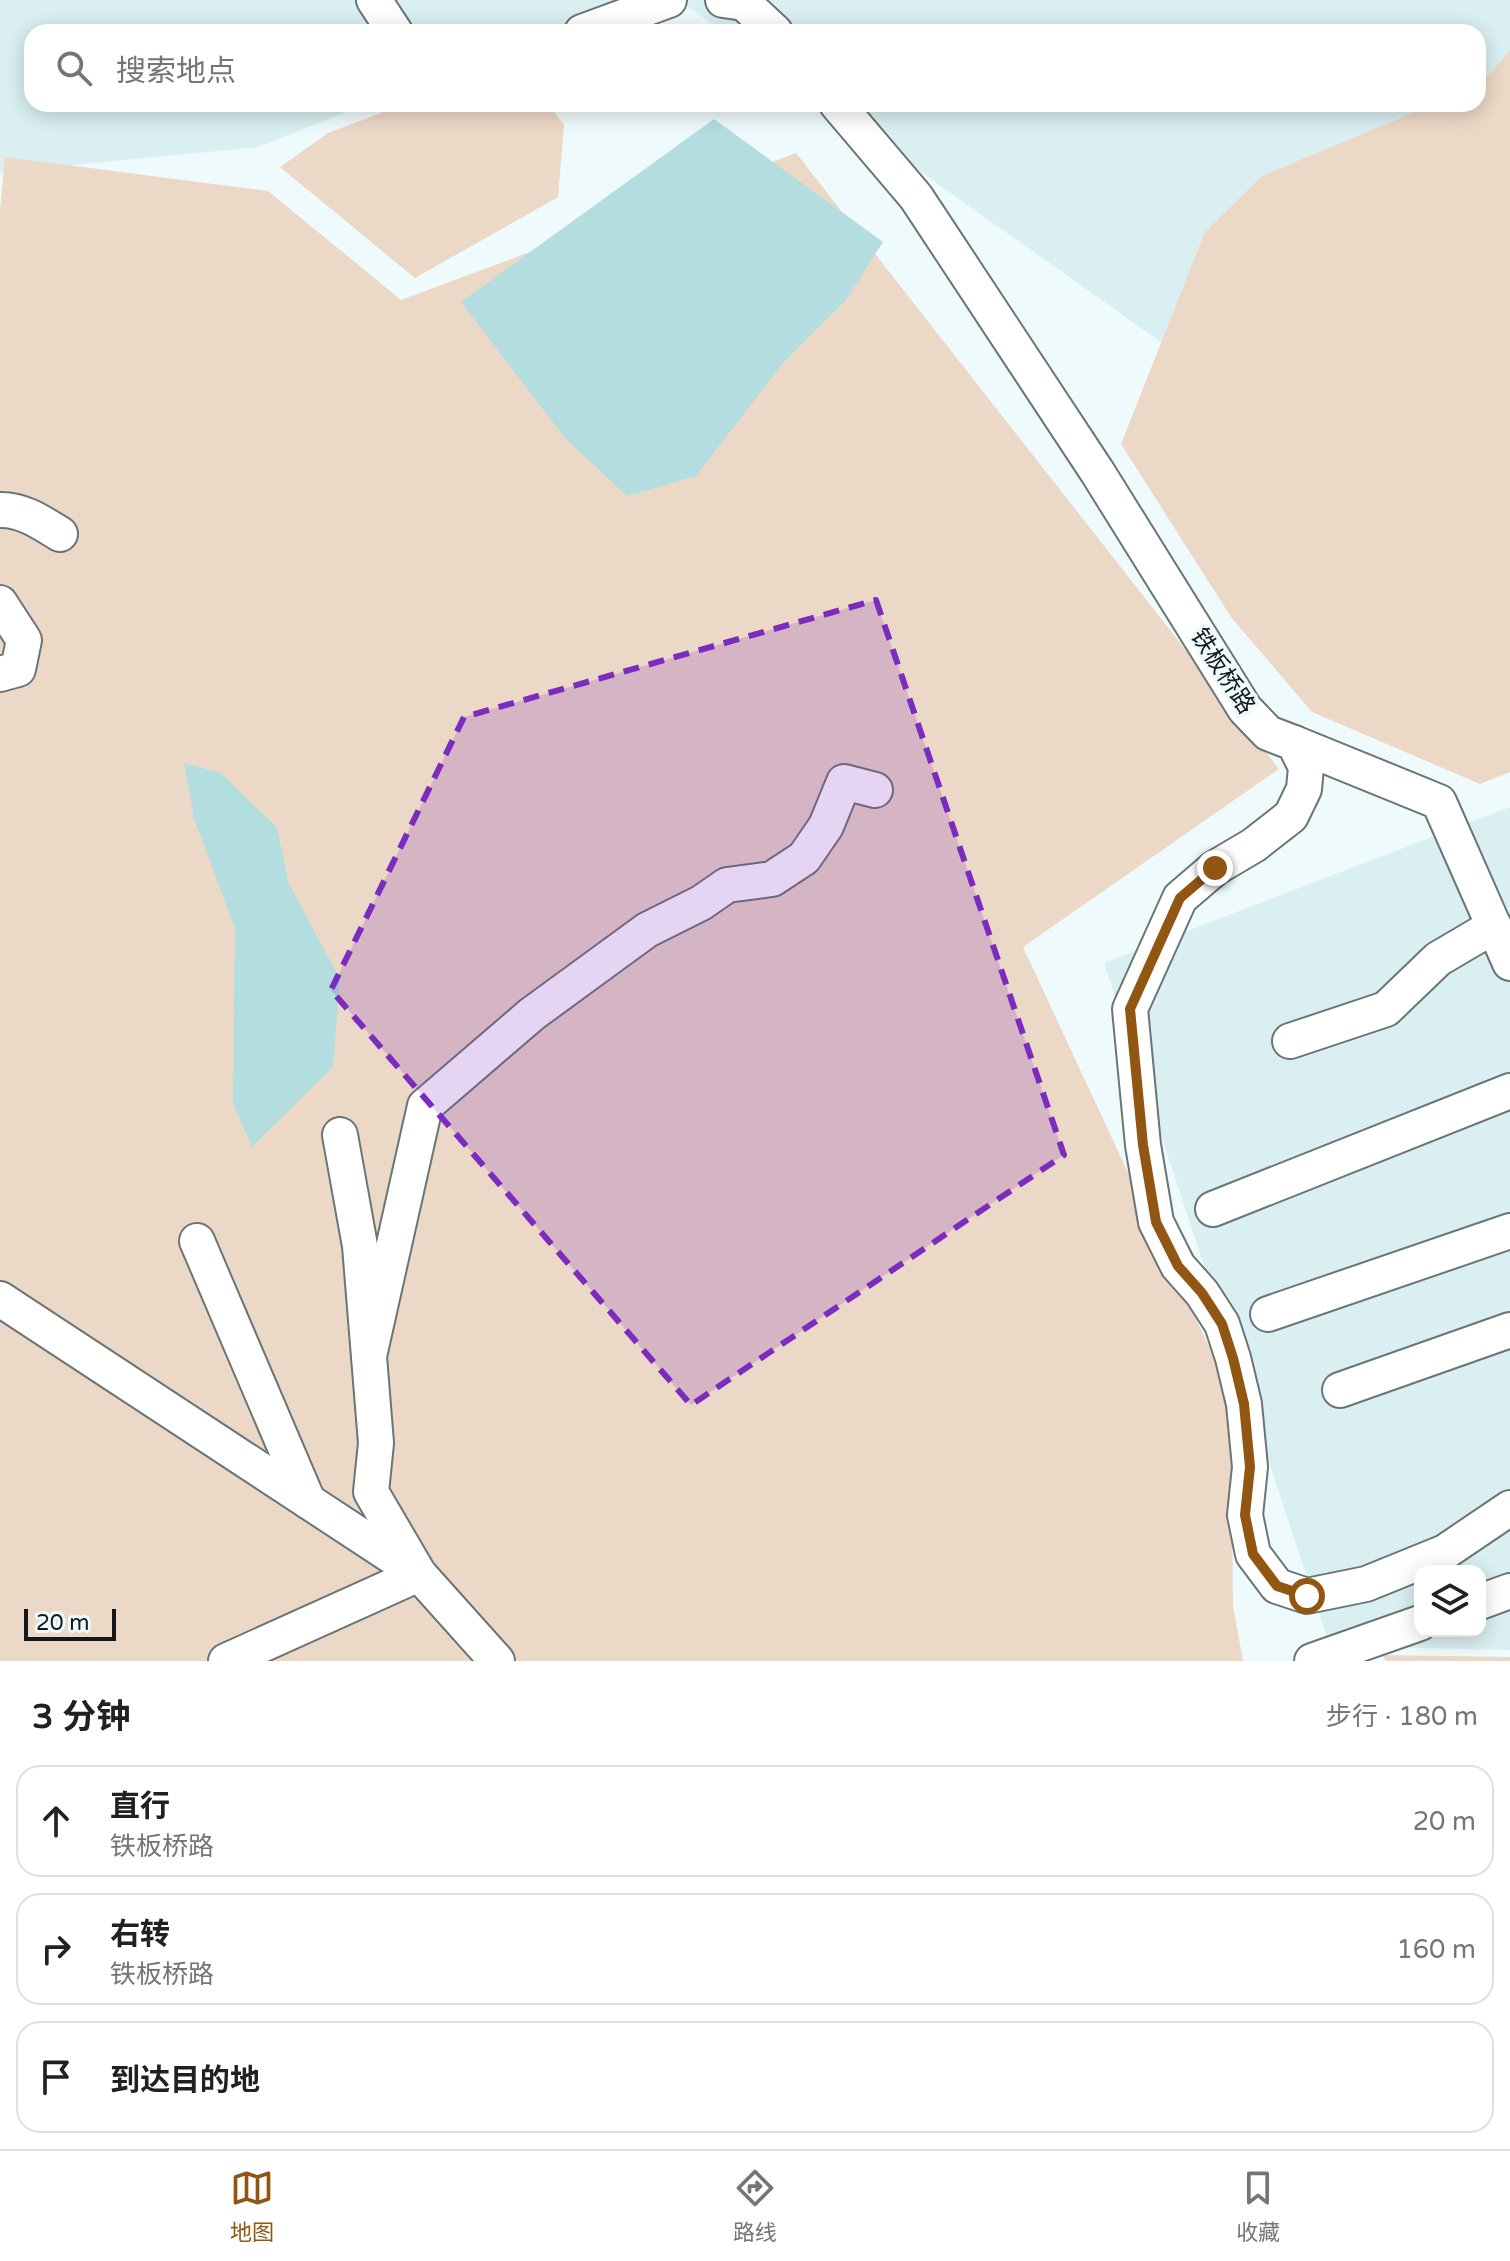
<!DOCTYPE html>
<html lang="zh">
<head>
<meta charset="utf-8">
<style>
  :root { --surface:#fff; --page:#f2f2f2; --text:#202124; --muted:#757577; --line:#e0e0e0; --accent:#905612 }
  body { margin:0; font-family:"Varela Round","Noto Sans SC",sans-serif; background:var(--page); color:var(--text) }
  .controls { position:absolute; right:24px; bottom:24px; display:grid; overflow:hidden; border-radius:16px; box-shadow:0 4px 20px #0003 }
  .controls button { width:72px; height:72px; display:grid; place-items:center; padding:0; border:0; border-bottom:2px solid var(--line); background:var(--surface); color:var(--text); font:40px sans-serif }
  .scale { position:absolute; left:24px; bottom:20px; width:92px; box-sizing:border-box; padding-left:8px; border:4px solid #141819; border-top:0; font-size:22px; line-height:28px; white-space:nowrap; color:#141819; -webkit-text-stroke:6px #eefafb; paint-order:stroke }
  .stop { position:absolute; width:24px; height:24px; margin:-18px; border:6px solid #905612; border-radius:50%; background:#fff }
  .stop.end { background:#905612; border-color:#fff; box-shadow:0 2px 8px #0008 }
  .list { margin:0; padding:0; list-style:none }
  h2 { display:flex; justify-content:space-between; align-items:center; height:104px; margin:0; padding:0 32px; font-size:34px }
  h2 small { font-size:26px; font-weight:400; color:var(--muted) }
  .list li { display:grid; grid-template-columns:52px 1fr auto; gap:24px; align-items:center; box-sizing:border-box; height:112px; margin:0 16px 16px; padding:0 16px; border:2px solid var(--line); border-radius:24px }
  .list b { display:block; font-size:30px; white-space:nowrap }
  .list p { margin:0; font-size:26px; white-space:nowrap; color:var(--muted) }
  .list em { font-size:26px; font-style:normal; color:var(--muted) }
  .icon { flex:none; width:44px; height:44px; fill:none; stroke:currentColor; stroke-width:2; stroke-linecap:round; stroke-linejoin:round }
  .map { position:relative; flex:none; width:1510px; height:1661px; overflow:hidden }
  .search { position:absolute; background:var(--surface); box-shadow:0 4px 20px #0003; left:24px; right:24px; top:24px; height:88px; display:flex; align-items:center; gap:20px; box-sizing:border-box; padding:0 28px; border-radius:24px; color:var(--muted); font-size:30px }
  .sheet { height:488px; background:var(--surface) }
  nav { display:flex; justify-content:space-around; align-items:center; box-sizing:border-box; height:112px; border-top:2px solid var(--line); background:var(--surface); font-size:22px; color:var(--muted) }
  nav a { display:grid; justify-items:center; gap:4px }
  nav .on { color:var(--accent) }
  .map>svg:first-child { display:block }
  .built { fill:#d9eff1; fill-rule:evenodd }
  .green { fill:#ecd8c6 }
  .water { fill:#b4dde0 }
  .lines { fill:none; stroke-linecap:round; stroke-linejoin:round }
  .minor-casing { stroke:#6a7576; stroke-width:38 }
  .minor { stroke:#fff; stroke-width:34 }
  .route { stroke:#905612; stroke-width:10 }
  .marked { fill:#7b2cbf; fill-opacity:0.2; stroke:#7b2cbf; stroke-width:6; stroke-dasharray:16 10; stroke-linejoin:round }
  .labels { text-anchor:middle; stroke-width:7; stroke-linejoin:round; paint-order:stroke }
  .street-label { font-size:24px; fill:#141819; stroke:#eefafb }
</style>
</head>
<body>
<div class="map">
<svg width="1510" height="1661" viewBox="0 0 1510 1661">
  <rect width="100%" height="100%" fill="#eefafb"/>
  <!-- built -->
  <g class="built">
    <path d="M 0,0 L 625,0 L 545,32 L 32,32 L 32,104 L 366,104 L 258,147 L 0,172 Z"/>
    <path d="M 679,0 L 1510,0 L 1510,175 L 1168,347 L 825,104 L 1478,104 L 1478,32 L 724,32 Z"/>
    <path d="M 1510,807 L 1510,1650 L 1330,1646 L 1104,963 ZM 1420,1571 L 1480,1571 L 1480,1631 L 1420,1631 Z"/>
  </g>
  <!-- green -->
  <g class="green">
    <path d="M 1510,50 L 1510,772 L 1480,784 L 1312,712 L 1231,617 L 1121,444 L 1205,232 L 1262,176 L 1434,104 L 1478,104 L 1478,81 L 1489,75 Z"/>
    <path d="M 405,104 L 548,104 L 564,125 L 558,197 L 415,278 L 280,167 L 328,133 Z"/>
    <path d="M 796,153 L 1279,769 L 1023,947 L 1231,1394 L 1233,1606 L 1243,1661 L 0,1661 L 0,210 L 5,157 L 268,191 L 401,300 Z"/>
    <path d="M 1382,1655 L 1510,1657 L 1510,1661 L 1386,1661 Z"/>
  </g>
  <!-- water -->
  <g class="water">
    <path d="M 714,119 L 883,242 L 845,301 L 783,363 L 696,476 L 627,496 L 565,438 L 461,302 Z"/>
    <path d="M 184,763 L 221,773 L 277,828 L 289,884 L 340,979 L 333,1067 L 252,1147 L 233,1103 L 235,928 L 194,819 Z"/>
  </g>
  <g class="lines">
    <defs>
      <g id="minor">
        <path d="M 374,0 L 395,32"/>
        <path d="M 723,0 L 744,3 L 775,32"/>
        <path d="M 582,32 L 669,0"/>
        <path d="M 837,104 L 916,197 L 1098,473 L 1245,709 L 1268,733 L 1294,743 L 1306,767 L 1304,789 L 1291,816 L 1254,845 L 1215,868 L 1180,898 L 1130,1009 L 1143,1145 L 1156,1222 L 1178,1266 L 1202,1293 L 1222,1324 L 1233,1358 L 1244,1404 L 1250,1467 L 1245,1515 L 1253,1554 L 1277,1586 L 1307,1596 L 1366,1584 L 1445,1552 L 1510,1508"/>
        <path d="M 0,510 C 22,509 42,523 60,534"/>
        <path d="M 0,603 L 24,640 L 18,669 L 0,674"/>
        <path d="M 1294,743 L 1439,802 L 1510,963"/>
        <path d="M 1290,1041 L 1386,1009 L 1438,959 L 1494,926"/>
        <path d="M 1213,1209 L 1510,1091"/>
        <path d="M 197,1241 L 308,1501"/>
        <path d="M 0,1299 L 419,1574 L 497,1661"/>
        <path d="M 1268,1314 L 1510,1231"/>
        <path d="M 369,1356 L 425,1106 L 532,1014 L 647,930 L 701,903 L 727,885 L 772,879 L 804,858 L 826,826 L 844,782 L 875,790"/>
        <path d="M 1340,1390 L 1510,1330"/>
        <path d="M 1480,1602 L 1510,1591"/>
        <path d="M 226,1661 L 419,1574 L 371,1492 L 376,1443 L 360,1246 L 340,1135"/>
        <path d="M 1312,1661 L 1420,1623"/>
      </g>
    </defs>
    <!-- minor casing -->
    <use href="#minor" class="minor-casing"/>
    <!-- minor -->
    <use href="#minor" class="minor"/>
  </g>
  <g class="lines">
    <!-- route -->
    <path class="route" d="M 1215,868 L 1180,898 L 1130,1009 L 1143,1145 L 1156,1222 L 1178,1266 L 1202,1293 L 1222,1324 L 1233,1358 L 1244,1404 L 1250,1467 L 1245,1515 L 1253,1554 L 1277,1586 L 1307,1596"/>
  </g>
  <!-- marked area -->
  <path class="marked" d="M 876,600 L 1064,1155 L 691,1405 L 331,990 L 464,717 Z"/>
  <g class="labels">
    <!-- street labels -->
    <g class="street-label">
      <text transform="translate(1223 671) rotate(57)" y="8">铁板桥路</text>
    </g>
  </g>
</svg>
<div class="controls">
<button><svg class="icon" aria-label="layers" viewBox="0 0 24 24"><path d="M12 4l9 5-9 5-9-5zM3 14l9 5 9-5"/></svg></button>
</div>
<div class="scale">20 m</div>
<div class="stop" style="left:1307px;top:1596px"></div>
<div class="stop end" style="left:1215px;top:868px"></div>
<div class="search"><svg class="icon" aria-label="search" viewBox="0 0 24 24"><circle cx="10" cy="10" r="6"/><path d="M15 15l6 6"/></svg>搜索地点</div>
</div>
<section class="sheet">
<h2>3 分钟<small>步行 · 180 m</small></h2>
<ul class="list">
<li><svg class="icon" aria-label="ahead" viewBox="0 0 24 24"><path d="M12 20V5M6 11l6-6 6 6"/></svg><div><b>直行</b><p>铁板桥路</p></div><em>20 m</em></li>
<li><svg class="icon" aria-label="right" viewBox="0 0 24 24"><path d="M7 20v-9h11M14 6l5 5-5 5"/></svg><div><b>右转</b><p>铁板桥路</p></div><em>160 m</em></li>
<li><svg class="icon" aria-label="arrive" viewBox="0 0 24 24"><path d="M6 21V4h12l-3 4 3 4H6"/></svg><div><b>到达目的地</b></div></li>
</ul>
</section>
<nav>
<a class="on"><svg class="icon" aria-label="map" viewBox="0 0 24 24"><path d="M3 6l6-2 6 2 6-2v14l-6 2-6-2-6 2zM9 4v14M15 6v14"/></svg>地图</a>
<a><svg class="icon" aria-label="directions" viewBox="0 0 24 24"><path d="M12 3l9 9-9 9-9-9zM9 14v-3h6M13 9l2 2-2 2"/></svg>路线</a>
<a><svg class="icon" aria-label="saved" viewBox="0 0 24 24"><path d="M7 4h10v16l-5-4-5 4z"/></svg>收藏</a>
</nav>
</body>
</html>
